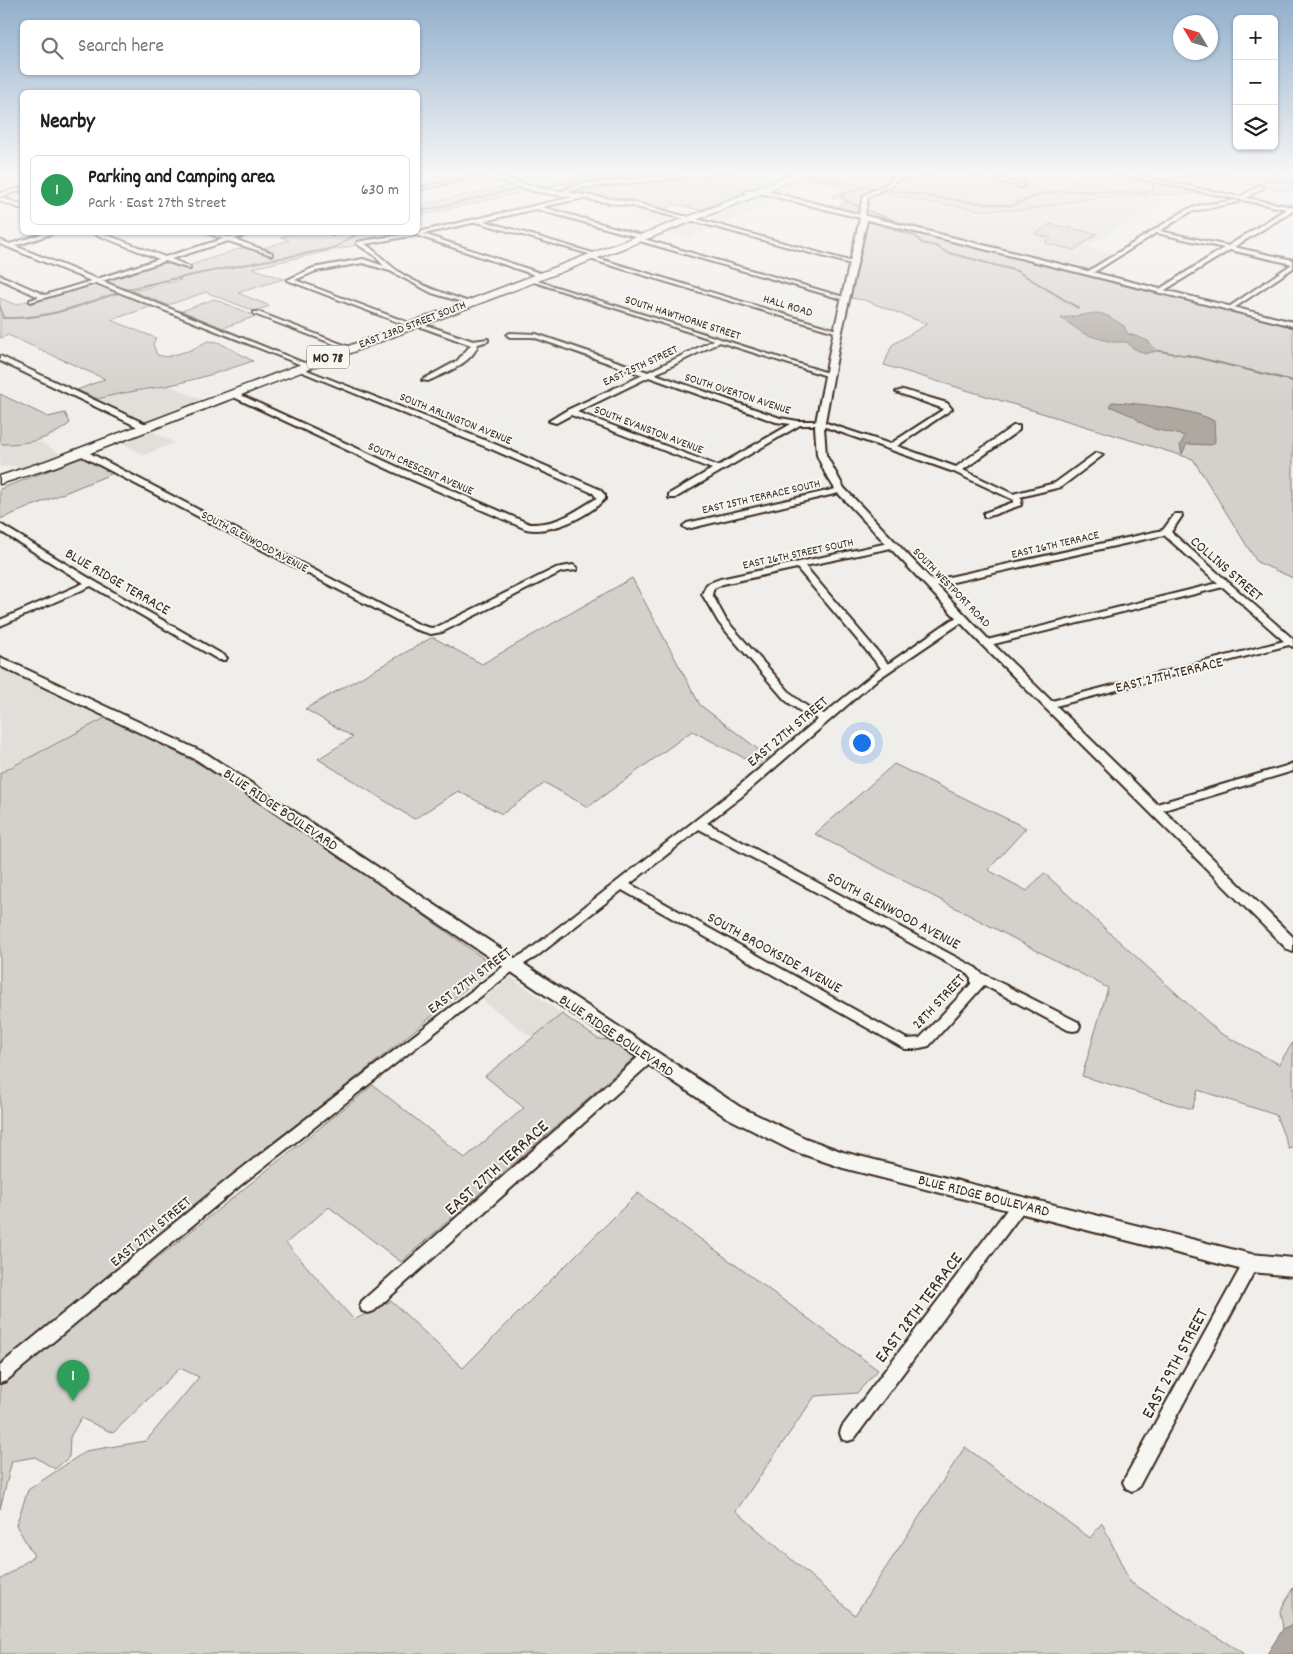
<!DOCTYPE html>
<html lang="en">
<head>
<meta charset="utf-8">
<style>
  :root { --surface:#fff; --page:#f2f2f2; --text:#202124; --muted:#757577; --line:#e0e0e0; --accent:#ea580c }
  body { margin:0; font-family:Dekko,sans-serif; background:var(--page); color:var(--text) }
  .controls { position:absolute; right:15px; top:15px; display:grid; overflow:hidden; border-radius:8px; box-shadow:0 1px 4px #0004 }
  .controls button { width:45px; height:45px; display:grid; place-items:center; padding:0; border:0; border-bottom:1px solid var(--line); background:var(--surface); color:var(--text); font:25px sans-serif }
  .compass { position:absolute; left:1173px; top:15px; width:45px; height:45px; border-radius:50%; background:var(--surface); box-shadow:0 1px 4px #0004; rotate:308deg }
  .you { position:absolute; left:861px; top:742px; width:18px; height:18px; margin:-12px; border:4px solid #fff; border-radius:50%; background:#1a73e8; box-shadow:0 0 0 8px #1a73e833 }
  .badge { display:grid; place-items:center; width:32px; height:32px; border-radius:50%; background:var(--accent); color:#fff; font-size:16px; font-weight:700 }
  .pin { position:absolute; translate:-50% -41px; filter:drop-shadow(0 1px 2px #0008) }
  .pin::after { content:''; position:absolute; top:26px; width:18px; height:15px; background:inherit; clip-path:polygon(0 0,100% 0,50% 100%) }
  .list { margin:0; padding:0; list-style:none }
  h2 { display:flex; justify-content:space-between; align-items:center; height:65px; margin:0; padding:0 20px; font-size:21px }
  h2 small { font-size:16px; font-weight:400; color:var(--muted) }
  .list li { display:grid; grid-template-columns:32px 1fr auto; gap:15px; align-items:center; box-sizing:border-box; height:70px; margin:0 10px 10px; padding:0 10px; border:1px solid var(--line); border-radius:8px }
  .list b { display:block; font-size:19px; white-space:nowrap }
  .list p { margin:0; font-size:16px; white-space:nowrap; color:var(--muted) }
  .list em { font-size:16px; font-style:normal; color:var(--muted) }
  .icon { flex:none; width:28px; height:28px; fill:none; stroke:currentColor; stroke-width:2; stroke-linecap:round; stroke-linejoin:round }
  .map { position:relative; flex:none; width:1293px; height:1654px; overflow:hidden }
  .search { position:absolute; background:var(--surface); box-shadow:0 1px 4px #0004; left:20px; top:20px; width:400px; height:55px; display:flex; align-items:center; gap:12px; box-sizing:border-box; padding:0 18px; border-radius:8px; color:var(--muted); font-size:19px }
  .panel { position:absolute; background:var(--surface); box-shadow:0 1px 4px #0004; left:20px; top:90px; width:400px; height:145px; border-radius:8px }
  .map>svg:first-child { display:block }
  .built { fill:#e2dfdb }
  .green { fill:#d4d1cc; stroke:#887e75 }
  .water { fill:#afa8a1; stroke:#81766d }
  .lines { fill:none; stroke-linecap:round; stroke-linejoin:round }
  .stream { stroke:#81766d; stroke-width:2 }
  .minor-casing { stroke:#3b2a1e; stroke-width:4 }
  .tertiary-casing { stroke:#3b2a1e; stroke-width:4 }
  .secondary-casing { stroke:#3b2a1e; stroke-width:4 }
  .primary-casing { stroke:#3b2a1e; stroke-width:3 }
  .minor { fill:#f6f6f2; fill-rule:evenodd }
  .tertiary { fill:#f6f6f2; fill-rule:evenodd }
  .secondary { fill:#f6f6f2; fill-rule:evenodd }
  .primary { fill:#f6f6f2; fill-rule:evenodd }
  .labels { text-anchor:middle; stroke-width:4; stroke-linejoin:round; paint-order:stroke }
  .far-street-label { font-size:12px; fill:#3b2a1e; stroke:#f6f6f2 }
  .shield { fill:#f6f6f2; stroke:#73675e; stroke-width:1 }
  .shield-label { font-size:14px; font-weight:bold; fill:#3b2a1e }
  .street-label { font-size:15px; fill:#3b2a1e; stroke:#f6f6f2 }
  .near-street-label { font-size:18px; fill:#3b2a1e; stroke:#f6f6f2 }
</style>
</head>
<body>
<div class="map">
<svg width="1293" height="1654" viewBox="0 0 1293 1654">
  <rect width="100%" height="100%" fill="#efeeea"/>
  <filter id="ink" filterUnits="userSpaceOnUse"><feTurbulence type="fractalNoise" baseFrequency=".02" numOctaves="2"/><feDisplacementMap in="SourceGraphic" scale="10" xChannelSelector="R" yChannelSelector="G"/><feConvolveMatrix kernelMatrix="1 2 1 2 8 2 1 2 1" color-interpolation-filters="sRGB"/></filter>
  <g filter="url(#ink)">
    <!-- built -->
    <g class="built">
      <path d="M 815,172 L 861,172 L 839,181 L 809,174 Z"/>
      <path d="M 801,177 L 818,181 L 785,196 L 767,191 Z"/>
      <path d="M 877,193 L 980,210 L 1025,210 L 1094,198 L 1172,196 L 1087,247 L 1115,254 L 1087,270 L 870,216 L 869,198 Z"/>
      <path d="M 759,194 L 779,197 L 761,205 L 764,207 L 689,238 L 663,231 Z"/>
      <path d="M 646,208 L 679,217 L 660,225 L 626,216 Z"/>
      <path d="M 169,385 L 202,400 L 150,421 L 143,421 L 98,399 L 125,392 Z"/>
      <path d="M 150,430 L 174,443 L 144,455 L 120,442 Z"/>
      <path d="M 37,440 L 61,454 L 14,470 L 17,466 L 0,467 L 0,442 L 24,444 Z"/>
      <path d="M 0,666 L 107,717 L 0,773 Z"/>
      <path d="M 511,977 L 562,1014 L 533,1038 L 482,1000 Z"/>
    </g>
    <!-- green -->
    <g class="green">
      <path d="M 514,172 L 557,181 L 595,177 L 613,172 L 797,172 L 699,210 L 675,204 L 661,210 L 550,191 L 497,178 Z"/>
      <path d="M 861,172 L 895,172 L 895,175 L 888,183 L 864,194 L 862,197 L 860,210 L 857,212 L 835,208 L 849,201 L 831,197 L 848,188 L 801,177 L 809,174 L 839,181 Z"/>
      <path d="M 934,172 L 955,172 L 1023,187 L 1028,184 L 1002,178 L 1017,172 L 1033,172 L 1072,181 L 1090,172 L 1103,172 L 1206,193 L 1094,198 L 1025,210 L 980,210 L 877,193 L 892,186 L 898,176 L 927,175 Z"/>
      <path d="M 1142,172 L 1293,172 L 1293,192 L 1225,181 L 1215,183 L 1194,181 L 1181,185 L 1137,175 Z"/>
      <path d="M 514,186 L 531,190 L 418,216 L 418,206 L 423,204 L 498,188 Z"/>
      <path d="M 874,221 L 1293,325 L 1293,578 L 1257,562 L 1193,459 L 884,365 L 892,345 L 927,324 L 864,300 L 850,298 L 867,222 Z"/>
      <path d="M 1050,224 L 1097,234 L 1074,250 L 1048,244 L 1045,242 L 1051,238 L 1035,234 Z"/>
      <path d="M 326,232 L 331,234 L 335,232 L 386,232 L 394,237 L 357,242 L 356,245 L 252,268 L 283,279 L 238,293 L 270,306 L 254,311 L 206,292 L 168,305 L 132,291 L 181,280 L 174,278 L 126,289 L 104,280 L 162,261 L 188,269 L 191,268 L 188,266 L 245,247 L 270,256 L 274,254 L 260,249 L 289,240 L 281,237 L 296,233 Z"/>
      <path d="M 92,283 L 97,283 L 153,306 L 111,320 L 156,338 L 153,344 L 157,355 L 167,357 L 191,350 L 208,341 L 218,342 L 253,361 C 226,370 199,379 170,385 C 146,390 122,392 98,399 L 77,390 L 105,379 L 8,335 L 0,338 L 0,298 L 16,305 L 27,301 L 30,302 Z"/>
      <path d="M 214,299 L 256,316 L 223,328 L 182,311 Z"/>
      <path d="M 0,394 L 48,417 L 65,413 L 70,423 C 49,440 28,444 2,444 L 0,442 Z"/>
      <path d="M 84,457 L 116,472 L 0,519 L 0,489 Z"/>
      <path d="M 632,578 L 700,705 L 771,759 L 760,766 L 692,731 L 588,807 L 545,783 L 502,814 L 458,791 L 414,819 L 318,759 L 353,737 L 305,709 L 431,638 L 434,638 L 482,664 Z"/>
      <path d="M 107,717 L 213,771 L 219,768 L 494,966 L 0,1366 L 0,773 Z"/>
      <path d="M 894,764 L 1026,828 L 988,870 L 1027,891 L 1044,873 L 1220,1033 L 1279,1064 L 1293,1042 L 1293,1148 L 1289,1149 L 1276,1115 L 1198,1090 L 1192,1109 L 1082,1076 L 1108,988 L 815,834 Z"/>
      <path d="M 562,1014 L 598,1039 L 611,1040 L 635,1057 L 401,1262 L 329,1207 L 286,1243 L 354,1320 L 391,1301 L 463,1368 L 638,1193 L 878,1370 L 857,1393 L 815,1396 L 736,1511 L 855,1615 L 965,1447 L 1090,1538 L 1102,1523 L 1130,1582 L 1244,1654 L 0,1654 L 0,1580 L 34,1556 L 16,1525 L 28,1490 L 86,1451 L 146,1441 L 199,1377 L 180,1368 L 113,1433 L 81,1418 L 70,1437 L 69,1457 L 55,1469 L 35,1457 L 12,1461 L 0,1509 L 0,1385 L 373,1085 L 465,1158 L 524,1108 L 485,1076 Z"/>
      <path d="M 1293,1588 L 1293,1624 L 1283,1629 L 1280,1611 Z"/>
    </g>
    <!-- water -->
    <g class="water">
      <path d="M 1096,313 C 1106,313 1115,321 1124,326 L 1127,333 L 1148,341 L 1157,350 L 1189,356 L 1156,351 L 1145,354 L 1131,347 L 1127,342 L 1112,342 L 1094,337 L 1083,333 L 1061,318 Z"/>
      <path d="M 1112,402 C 1136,403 1195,409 1214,421 L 1215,442 L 1211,445 L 1187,444 L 1182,454 L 1180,445 L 1185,436 L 1154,429 L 1140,422 L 1133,416 L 1109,406 Z"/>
      <path d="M 1293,1624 L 1293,1654 L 1267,1654 L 1283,1629 Z"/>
    </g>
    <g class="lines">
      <!-- stream -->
      <g class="stream">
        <path d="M 789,172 L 792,173"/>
        <path d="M 807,177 L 875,188"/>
        <path d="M 883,189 L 953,200 L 1011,206 L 1042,194 L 1062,191 L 1145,193 L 1153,190 L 1154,184 C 1200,167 1246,178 1293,183"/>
        <path d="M 858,206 L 846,201 L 841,195 L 865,187"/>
        <path d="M 867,211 L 894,220 L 894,223"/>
        <path d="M 418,212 L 506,191 L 614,177 L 694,172"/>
        <path d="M 894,227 L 895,230 L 915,236 L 922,243 L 936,246 L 946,252 L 1017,271 L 1078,308"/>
        <path d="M 0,306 L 3,318 C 58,320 92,298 143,286 C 204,271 267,261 329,249 L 336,247 L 360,232"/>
        <path d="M 1187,355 L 1293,381"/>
      </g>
      <defs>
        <g id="minor">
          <path d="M 489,172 L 499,172 L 418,190 L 418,188 Z"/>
          <path d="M 575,172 L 585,172 L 594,175 L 591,177 Z"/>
          <path d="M 715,172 L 734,172 L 582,188 L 570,191 L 566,195 L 561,194 L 566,189 L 582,184 Z"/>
          <path d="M 895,172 L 901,172 L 900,174 L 937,172 L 919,178 L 899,178 L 892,185 L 868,197 L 865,214 L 867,217 L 862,218 L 859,214 L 864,195 C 875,189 892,186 895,172 Z"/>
          <path d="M 962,172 L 972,172 L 1025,185 L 1022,187 Z"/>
          <path d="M 1107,172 L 1118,172 L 1240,197 L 1259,186 L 1263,186 L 1263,188 L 1246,198 L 1293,207 L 1293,211 L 1234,247 L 1293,260 L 1293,268 L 1231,310 L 1228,308 L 1229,307 L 1292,264 L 1230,250 L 1160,293 L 1158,292 L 1158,290 L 1224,248 L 1156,233 L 1091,274 L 1087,274 L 1087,272 L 1186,210 L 1201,205 L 1238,200 L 1238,202 L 1190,212 L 1160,231 L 1228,246 L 1286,209 Z"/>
          <path d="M 1284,172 L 1291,172 L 1280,179 L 1276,179 L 1276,177 Z"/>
          <path d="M 20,188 L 22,188 L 22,190 L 0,197 L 0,193 Z"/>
          <path d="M 582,195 L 584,198 L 542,207 L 641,235 L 638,237 L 536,209 L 484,221 L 596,254 L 596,256 L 477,222 L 423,234 L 543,274 L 543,276 L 541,277 L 416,235 L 365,244 C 376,251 384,261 395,269 C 416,285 444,293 469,302 L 469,304 L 432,293 L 390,271 L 363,263 L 316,271 L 295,280 L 412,324 L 413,322 L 417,322 L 473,341 L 488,339 L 488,341 L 478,344 C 473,363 445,373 428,381 L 422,380 L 457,361 L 471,345 L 413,324 L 412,326 L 408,326 L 287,280 L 313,268 L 363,259 L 384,266 L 374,255 L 357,244 L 357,242 L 418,232 Z"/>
          <path d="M 0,197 L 22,205 L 22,209 L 0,201 Z"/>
          <path d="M 682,216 L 686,216 L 856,263 L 851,264 L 682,218 Z"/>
          <path d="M 48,232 L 57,232 L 15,246 L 97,279 L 159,259 L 90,232 L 99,232 L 165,257 L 223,239 L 205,232 C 213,232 222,238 229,237 C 238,237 245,232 254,232 L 234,239 L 272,253 L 272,255 L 228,241 L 171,259 L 190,267 L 190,269 L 165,261 L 102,281 L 309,365 L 304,366 L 96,283 L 30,302 L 30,300 L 39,297 L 0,279 L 0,275 L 45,295 L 91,281 L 0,244 L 0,240 L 10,244 Z"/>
          <path d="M 328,232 L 334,232 L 335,233 L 332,235 Z"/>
          <path d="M 636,238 L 640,238 L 847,298 L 842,299 L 636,240 Z"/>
          <path d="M 586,256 L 590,256 L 840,331 L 835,332 L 586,258 Z"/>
          <path d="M 528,278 L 831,374 L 831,376 L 827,376 L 720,342 L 655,374 L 780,418 L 798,421 L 820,421 L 890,444 L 944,409 L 896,392 L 903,390 L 947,403 L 952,409 L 897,446 L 956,467 L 1013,426 L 1019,426 L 1019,430 L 963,470 L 1013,494 L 1055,483 L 1096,453 L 1103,455 L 1061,487 L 1020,497 L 1022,499 L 1021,505 L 987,517 L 984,517 L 984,513 L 1014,502 L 1014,500 L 954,472 L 837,431 L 820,425 L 800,425 L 675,498 L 669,498 L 669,494 L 712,469 L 571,415 L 556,423 L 549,421 L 567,410 L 643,375 L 533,337 L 510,337 L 507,335 L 510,333 L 536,334 L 648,372 L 714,340 L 528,280 ZM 649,377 L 776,422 L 791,424 L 718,466 L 577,412 Z"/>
          <path d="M 254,312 L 258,312 L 352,348 L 347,349 L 254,314 Z"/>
          <path d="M 0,356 L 148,425 L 149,427 L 142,429 L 0,361 Z"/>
          <path d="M 295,367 L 299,367 L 497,445 L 599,489 L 605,495 L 605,499 C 587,517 552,534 526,529 L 394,472 L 227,394 L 234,392 L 400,468 L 530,524 C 560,524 572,513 597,498 L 593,493 L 491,449 L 295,369 Z"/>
          <path d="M 78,450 L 84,450 L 420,625 L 431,628 L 437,627 L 556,568 L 573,565 L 577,568 L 576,570 L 561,572 L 442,632 L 431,634 L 414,629 L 78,454 Z"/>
          <path d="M 840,488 L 844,490 L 843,492 L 687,529 L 683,526 L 687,523 Z"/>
          <path d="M 1175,514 L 1181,514 L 1182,516 L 1171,532 L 1293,639 L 1293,647 L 1289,645 L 1048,708 L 1043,705 L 1044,703 L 1284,641 L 1223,587 L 986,646 L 981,643 L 983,641 L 1218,583 L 1164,535 L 931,587 L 927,584 L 931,581 L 1163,530 Z"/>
          <path d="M 0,524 L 94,581 L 225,656 L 227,658 L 225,660 L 219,660 L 91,586 L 0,626 L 0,620 L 84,583 L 0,531 Z"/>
          <path d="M 893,542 L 896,543 L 896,547 L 805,566 L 888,664 L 951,620 L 963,615 L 968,618 L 875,681 L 741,797 L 707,823 L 976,968 L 981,973 L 1078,1022 L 1080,1026 L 1078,1030 L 1073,1031 L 1068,1030 L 984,985 L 929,1046 L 915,1049 L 905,1049 L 622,890 L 536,957 L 517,968 L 242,1184 L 6,1381 L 0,1383 L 0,1365 L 232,1176 L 509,962 L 528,951 L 733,791 L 818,719 L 800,711 L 785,700 L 719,623 L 702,594 L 707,584 L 720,579 ZM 797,568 L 881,668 L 824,714 L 808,707 L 793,696 L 726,620 L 712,594 L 714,588 L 723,584 ZM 699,829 L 968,974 L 971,978 L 971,984 L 920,1038 L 907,1039 L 630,884 Z"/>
          <path d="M 1293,764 L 1293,771 L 1154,813 L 1148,809 L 1150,806 Z"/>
          <path d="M 649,1051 L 654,1052 L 656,1056 L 654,1060 L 374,1311 L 368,1313 L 362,1311 L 360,1306 L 362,1301 L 644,1052 Z"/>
          <path d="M 1020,1197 L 1025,1199 L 1027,1204 L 1025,1209 L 854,1439 L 848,1441 L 842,1439 L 840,1433 L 842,1427 L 1015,1199 Z"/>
          <path d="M 1251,1256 L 1256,1258 L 1259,1263 L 1256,1268 L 1138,1488 L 1132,1491 L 1126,1488 L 1123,1482 L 1126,1476 L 1246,1258 Z"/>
        </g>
        <g id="tertiary">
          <path d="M 467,172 L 477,172 L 538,188 L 632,202 L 687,217 L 684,219 L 632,206 L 538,192 Z"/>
          <path d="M 758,189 L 1293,322 L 1293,326 L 867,220 L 840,340 L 824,427 L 826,455 L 844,488 L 990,641 L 1293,937 L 1293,952 L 1288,950 L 982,645 L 837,492 L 825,473 L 817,455 L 815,427 L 832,340 L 860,218 L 756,192 L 756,190 Z"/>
        </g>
        <path id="secondary" d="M 0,657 L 207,754 L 740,1107 L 805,1138 L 843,1152 L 1251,1254 L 1293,1258 L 1293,1276 L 1251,1272 L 843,1168 L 791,1150 L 726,1117 L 197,760 L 0,666 Z"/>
        <path id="primary" d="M 798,172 L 809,172 L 757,196 L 634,244 L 54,467 L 0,484 L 0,476 L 46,461 L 745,195 L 745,191 L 756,189 Z"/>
      </defs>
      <!-- minor casing -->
      <use href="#minor" class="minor-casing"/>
      <!-- tertiary casing -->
      <use href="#tertiary" class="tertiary-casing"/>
      <!-- secondary casing -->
      <use href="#secondary" class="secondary-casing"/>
      <!-- primary casing -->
      <use href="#primary" class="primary-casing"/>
      <!-- minor -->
      <use href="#minor" class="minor"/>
      <!-- tertiary -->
      <use href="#tertiary" class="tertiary"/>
      <!-- secondary -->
      <use href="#secondary" class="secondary"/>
      <!-- primary -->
      <use href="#primary" class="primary"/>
    </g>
  </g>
  <!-- sky -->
  <linearGradient id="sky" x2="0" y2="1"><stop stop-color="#91afcc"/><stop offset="0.43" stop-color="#f8f7f6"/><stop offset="1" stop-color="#f8f7f6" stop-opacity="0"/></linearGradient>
  <rect width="1293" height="404" fill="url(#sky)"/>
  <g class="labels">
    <!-- far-street labels -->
    <g class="far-street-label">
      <text transform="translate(788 305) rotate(17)" y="4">HALL ROAD</text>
      <text transform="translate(683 317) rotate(18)" y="4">SOUTH HAWTHORNE STREET</text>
      <text transform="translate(412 324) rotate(-21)" y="4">EAST 23RD STREET SOUTH</text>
      <text transform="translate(640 365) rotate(-25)" y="4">EAST 25TH STREET</text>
      <text transform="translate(738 393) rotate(18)" y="4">SOUTH OVERTON AVENUE</text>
      <text transform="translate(456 418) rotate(22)" y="4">SOUTH ARLINGTON AVENUE</text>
      <text transform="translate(649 429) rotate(21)" y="4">SOUTH EVANSTON AVENUE</text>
      <text transform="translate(421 468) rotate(24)" y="4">SOUTH CRESCENT AVENUE</text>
      <text transform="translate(761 496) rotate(-13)" y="4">EAST 25TH TERRACE SOUTH</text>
      <text transform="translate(255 541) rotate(28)" y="4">SOUTH GLENWOOD AVENUE</text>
      <text transform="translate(1055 544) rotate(-13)" y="4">EAST 26TH TERRACE</text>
      <text transform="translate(798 553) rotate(-12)" y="4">EAST 26TH STREET SOUTH</text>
      <text transform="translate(952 587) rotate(46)" y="4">SOUTH WESTPORT ROAD</text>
    </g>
    <!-- shield labels -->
    <rect class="shield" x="307" y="345.5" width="42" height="23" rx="4"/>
    <g class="shield-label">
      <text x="328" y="362">MO 78</text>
    </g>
    <!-- street labels -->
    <g class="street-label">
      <text transform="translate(1227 568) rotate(41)" y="5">COLLINS STREET</text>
      <text transform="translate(118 581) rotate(30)" y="5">BLUE RIDGE TERRACE</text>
      <text transform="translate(1169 674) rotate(-14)" y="5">EAST 27TH TERRACE</text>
      <text transform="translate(787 731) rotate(-40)" y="5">EAST 27TH STREET</text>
      <text transform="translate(281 809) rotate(34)" y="5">BLUE RIDGE BOULEVARD</text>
      <text transform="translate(894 910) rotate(28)" y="5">SOUTH GLENWOOD AVENUE</text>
      <text transform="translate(775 952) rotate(29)" y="5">SOUTH BROOKSIDE AVENUE</text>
      <text transform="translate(469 980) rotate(-37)" y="5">EAST 27TH STREET</text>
      <text transform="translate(938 1001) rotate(-47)" y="5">28TH STREET</text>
      <text transform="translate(617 1035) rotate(34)" y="5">BLUE RIDGE BOULEVARD</text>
      <text transform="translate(984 1195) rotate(14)" y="5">BLUE RIDGE BOULEVARD</text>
      <text transform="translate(150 1231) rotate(-40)" y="5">EAST 27TH STREET</text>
    </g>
    <!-- near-street labels -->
    <g class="near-street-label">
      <text transform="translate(496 1167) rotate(-42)" y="6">EAST 27TH TERRACE</text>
      <text transform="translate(918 1307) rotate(-53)" y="6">EAST 28TH TERRACE</text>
      <text transform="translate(1174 1363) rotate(-62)" y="6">EAST 29TH STREET</text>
    </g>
  </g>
</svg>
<div class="controls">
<button>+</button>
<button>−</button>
<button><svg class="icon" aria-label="layers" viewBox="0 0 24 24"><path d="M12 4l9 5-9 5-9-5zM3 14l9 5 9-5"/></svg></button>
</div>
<svg class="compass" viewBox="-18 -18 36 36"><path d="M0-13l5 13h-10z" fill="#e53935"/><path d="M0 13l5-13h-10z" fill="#757577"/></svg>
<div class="you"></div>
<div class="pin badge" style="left:73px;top:1401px;background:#2e9e5b">1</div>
<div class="search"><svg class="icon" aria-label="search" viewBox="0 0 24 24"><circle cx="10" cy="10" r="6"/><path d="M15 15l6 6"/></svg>Search here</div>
<section class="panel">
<h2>Nearby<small></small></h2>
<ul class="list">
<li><span class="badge" style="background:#2e9e5b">1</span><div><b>Parking and Camping area</b><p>Park · East 27th Street</p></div><em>630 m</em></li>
</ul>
</section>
</div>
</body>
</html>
